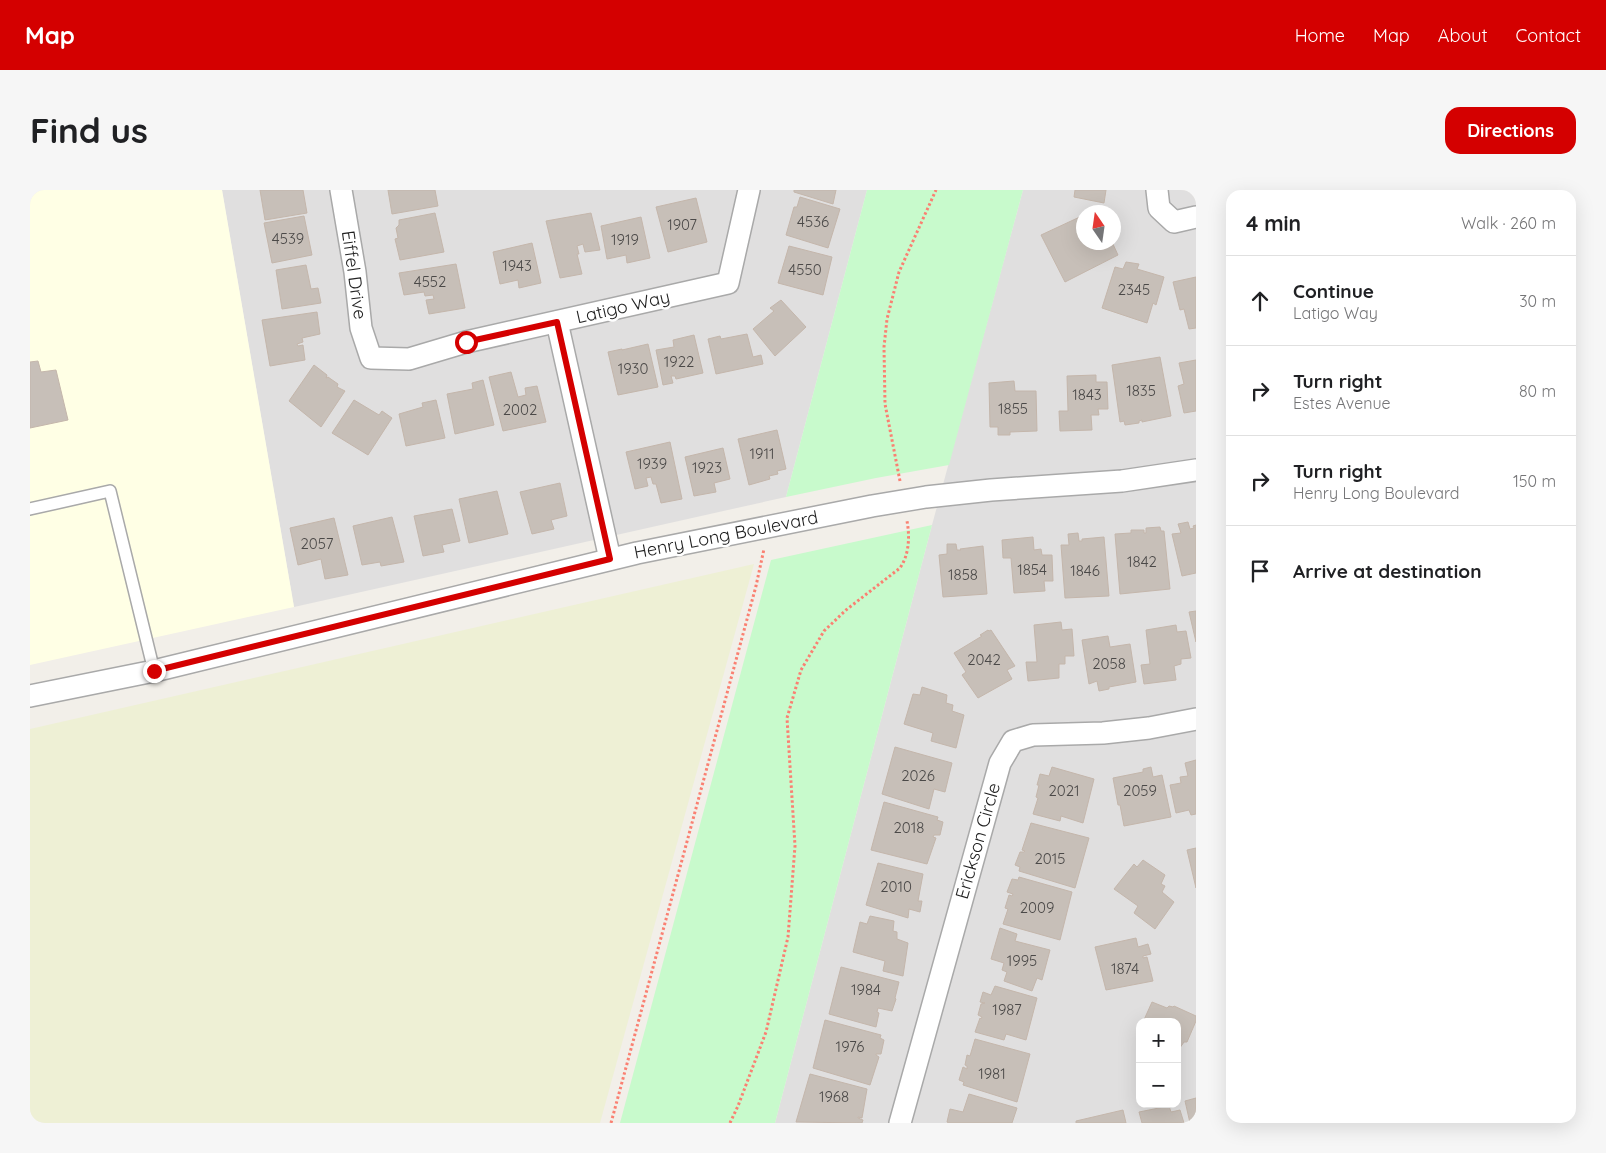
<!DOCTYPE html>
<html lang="en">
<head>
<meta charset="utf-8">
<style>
  :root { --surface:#fff; --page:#f6f6f6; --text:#202124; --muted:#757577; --line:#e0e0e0; --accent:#d40000 }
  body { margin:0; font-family:Quicksand,sans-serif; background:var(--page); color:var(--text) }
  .controls { position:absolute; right:15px; bottom:15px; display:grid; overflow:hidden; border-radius:10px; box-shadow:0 5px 20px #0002 }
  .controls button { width:45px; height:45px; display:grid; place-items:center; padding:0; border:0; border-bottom:1px solid var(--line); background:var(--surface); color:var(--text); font:25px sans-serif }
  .compass { position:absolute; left:1046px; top:15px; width:45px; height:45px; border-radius:50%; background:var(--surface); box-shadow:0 5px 20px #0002; rotate:347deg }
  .stop { position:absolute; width:15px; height:15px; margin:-11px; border:4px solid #d40000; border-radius:50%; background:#fff }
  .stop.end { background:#d40000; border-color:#fff; box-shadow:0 1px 5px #0008 }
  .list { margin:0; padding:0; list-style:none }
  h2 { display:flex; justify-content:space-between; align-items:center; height:65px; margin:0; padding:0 20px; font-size:21px }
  h2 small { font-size:16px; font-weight:400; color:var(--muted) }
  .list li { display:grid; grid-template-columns:32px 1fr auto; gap:15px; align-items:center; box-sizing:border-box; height:90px; padding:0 20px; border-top:1px solid var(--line) }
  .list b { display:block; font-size:19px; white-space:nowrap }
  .list p { margin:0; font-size:16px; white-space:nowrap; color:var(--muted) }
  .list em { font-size:16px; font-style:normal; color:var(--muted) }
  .icon { flex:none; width:28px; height:28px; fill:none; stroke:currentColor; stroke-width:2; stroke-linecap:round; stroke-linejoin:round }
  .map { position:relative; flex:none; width:1166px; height:933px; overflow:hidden; border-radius:15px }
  header { display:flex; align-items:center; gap:30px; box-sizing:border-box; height:70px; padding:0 25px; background:var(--accent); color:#fff }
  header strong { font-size:24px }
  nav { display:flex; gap:28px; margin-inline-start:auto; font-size:18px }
  .intro { display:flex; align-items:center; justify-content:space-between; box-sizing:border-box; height:120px; padding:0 30px }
  h1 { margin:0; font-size:35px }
  .button { padding:12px 22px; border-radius:15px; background:var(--accent); color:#fff; font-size:18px; font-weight:700 }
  main { display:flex; gap:30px; padding:0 30px }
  aside { flex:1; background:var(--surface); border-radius:15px; box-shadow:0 5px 20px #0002 }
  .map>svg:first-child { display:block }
  .residential { fill:#e0dfdf; fill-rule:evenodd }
  .education { fill:#ffffe5 }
  .farmland { fill:#eef0d5 }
  .park { fill:#c8facc }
  .building { fill:#c7bfb8; stroke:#c4b6ab }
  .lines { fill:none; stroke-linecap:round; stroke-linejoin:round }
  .service-casing { stroke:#a9a9a9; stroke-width:14 }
  .minor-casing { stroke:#a9a9a9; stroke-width:24 }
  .path { stroke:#fa8072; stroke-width:3; stroke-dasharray:2.5 2.5; stroke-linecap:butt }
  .service { stroke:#fff; stroke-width:11 }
  .minor { stroke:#fff; stroke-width:21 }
  .route { stroke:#d40000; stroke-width:6 }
  .labels { text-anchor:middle; stroke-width:5; stroke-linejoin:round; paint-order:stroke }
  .number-label { font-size:15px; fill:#4b4948 }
  .street-label { font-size:18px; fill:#222; stroke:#fff }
</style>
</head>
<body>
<header>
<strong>Map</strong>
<nav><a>Home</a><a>Map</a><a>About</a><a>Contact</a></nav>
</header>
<div class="intro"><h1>Find us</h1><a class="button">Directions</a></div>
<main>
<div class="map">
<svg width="1166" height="933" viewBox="0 0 1166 933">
  <rect width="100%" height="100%" fill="#f2efe9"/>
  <!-- residential -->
  <g class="residential">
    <path d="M 192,0 L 837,0 L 756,307 L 264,417 Z"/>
    <path d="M 993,0 L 1166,0 L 1166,933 L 745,933 L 902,335 ZM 1054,22 L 1084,22 L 1084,52 L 1054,52 ZM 1110,832 L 1147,832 L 1147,914 L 1110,914 Z"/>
  </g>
  <!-- education -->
  <path class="education" d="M 0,0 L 192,0 L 264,417 L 0,475 Z"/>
  <!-- farmland -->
  <path class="farmland" d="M 724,374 L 570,933 L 0,933 L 0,539 Z"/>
  <!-- park -->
  <g class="park">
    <path d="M 837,0 L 993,0 L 919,275 L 846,288 L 756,307 Z"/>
    <path d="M 902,335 L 745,933 L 590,933 L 741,370 Z"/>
  </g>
  <!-- building -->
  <g class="building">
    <path d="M 230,0 L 273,0 L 277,23 L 235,30 Z"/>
    <path d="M 358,0 L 405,0 L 408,16 L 362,24 Z"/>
    <path d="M 764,0 L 806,0 L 803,14 L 764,2 Z"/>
    <path d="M 1045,0 L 1076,0 L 1074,13 L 1044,7 Z"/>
    <path d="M 770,7 L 810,19 L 798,58 L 756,45 L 764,17 L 767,17 Z"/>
    <path d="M 666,8 L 677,52 L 638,62 L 626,17 Z"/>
    <path d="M 405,23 L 414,62 L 370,70 L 365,49 L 368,48 L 366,38 L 369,35 L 369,30 Z"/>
    <path d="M 561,23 L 570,60 L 555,62 L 553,54 L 547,56 L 549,64 L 547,64 L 552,84 L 530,88 L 516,31 Z"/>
    <path d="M 1054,25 L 1054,52 L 1082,52 L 1088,65 L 1035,92 L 1011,45 Z"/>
    <path d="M 274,26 L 282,65 L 242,73 L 234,33 Z"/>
    <path d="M 611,27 L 620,68 L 597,73 L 596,65 L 577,69 L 571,36 Z"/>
    <path d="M 502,53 L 511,93 L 489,98 L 488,90 L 470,94 L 463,62 Z"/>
    <path d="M 759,56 L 802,67 L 793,105 L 748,93 Z"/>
    <path d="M 1096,72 L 1109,74 L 1107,79 L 1134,87 L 1126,115 L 1123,113 L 1117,133 L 1072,118 L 1085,77 L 1093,79 Z"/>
    <path d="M 426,74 L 435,118 L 399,124 L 396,110 L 404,109 L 403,105 L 395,106 L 394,102 L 374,105 L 369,83 Z"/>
    <path d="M 276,75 L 281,99 L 288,98 L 291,113 L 252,119 L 246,80 Z"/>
    <path d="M 1166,87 L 1166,138 L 1159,139 L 1154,119 L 1150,120 L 1143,92 Z"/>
    <path d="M 751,110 L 776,137 L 745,166 L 723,139 L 744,121 L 740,118 Z"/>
    <path d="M 287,122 L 290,144 L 272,148 L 273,152 L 267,154 L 268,156 L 273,155 L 275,170 L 240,176 L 232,130 Z"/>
    <path d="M 717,144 L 723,167 L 731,165 L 733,174 L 686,184 L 678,149 L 690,146 L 691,149 Z"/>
    <path d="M 664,145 L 673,183 L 646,189 L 645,186 L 641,186 L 643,193 L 633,195 L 626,160 L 644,157 L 643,150 Z"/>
    <path d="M 618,154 L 628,197 L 588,205 L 578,162 L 592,159 L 592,160 Z"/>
    <path d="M 1130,167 L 1141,226 L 1112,232 L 1112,230 L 1109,231 L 1109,233 L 1095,235 L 1094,231 L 1090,232 L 1082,175 Z"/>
    <path d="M 1166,170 L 1166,221 L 1154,223 L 1148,196 L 1154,194 L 1149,173 Z"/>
    <path d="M 8,171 L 11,182 L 26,180 L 38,230 L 0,238 L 0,172 Z"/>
    <path d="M 284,175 L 297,185 L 296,188 L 298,187 L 308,194 L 307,197 L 315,201 L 291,237 L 259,211 Z"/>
    <path d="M 481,182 L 488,207 L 496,205 L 495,198 L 507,196 L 516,232 L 473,241 L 459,187 Z"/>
    <path d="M 1066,185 L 1066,192 L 1077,192 L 1078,219 L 1068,219 L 1069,225 L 1061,225 L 1062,240 L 1030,241 L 1029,221 L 1038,221 L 1037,186 Z"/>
    <path d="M 453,190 L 464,235 L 425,244 L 417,204 L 443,199 L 442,193 Z"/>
    <path d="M 984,191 L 985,201 L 1006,201 L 1007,241 L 980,242 L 980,245 L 968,245 L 968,237 L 960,237 L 959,193 Z"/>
    <path d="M 324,210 L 349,225 L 352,221 L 362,228 L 338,265 L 302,243 Z"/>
    <path d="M 406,210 L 415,248 L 376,256 L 369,224 L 393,217 L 392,213 Z"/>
    <path d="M 747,240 L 756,279 L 747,281 L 748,284 L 739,286 L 740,289 L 719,295 L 708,249 Z"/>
    <path d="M 640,252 L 652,309 L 631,313 L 626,294 L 623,294 L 621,287 L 616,288 L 618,296 L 605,299 L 596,262 Z"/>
    <path d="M 693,258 L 700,289 L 684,293 L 686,302 L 664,306 L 655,267 Z"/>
    <path d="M 530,293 L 537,326 L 521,330 L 524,339 L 502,344 L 490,302 Z"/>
    <path d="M 467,301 L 478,344 L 439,353 L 429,309 Z"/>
    <path d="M 422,319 L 430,351 L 412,355 L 414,362 L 393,366 L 384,326 Z"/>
    <path d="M 362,327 L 374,372 L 351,376 L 350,372 L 332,375 L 323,336 Z"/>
    <path d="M 304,328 L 318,385 L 295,389 L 291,369 L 268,375 L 260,338 Z"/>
    <path d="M 1158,332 L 1160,339 L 1164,338 L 1163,336 L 1166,335 L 1166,383 L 1152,386 L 1142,344 L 1151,343 L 1148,334 Z"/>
    <path d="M 1130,337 L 1131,341 L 1134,341 L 1140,399 L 1090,404 L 1085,344 L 1101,343 L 1101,340 L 1114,340 L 1114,343 L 1116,343 L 1116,338 Z"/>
    <path d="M 1048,343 L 1049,351 L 1052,351 L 1052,349 L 1074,347 L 1079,406 L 1035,408 L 1031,355 L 1039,355 L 1038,344 Z"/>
    <path d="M 1003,347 L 1004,360 L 1011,359 L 1012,365 L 1022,365 L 1023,391 L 1014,391 L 1015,401 L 984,403 L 981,368 L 973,368 L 972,350 Z"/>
    <path d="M 917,354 L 926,354 L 927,360 L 931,360 L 930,359 L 953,356 L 957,404 L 913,407 L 909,365 L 917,364 Z"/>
    <path d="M 1166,421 L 1166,452 L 1159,422 Z"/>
    <path d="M 1031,432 L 1032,440 L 1042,439 L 1044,466 L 1035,466 L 1035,474 L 1029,474 L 1029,488 L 998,491 L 996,472 L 1007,472 L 1004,435 Z"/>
    <path d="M 1146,435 L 1147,442 L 1156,441 L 1161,468 L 1151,469 L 1151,474 L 1144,476 L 1146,490 L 1114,494 L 1111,475 L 1120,474 L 1116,440 Z"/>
    <path d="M 958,440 L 959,441 L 961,440 L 985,476 L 977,480 L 982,489 L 948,508 L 932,485 L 936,482 L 924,463 L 952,446 L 950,445 Z"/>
    <path d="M 1078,446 L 1080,457 L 1100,454 L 1106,492 L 1079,497 L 1079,499 L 1069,501 L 1067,491 L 1059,494 L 1052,450 Z"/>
    <path d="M 892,497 L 917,505 L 916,513 L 923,515 L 922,521 L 934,525 L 926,558 L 901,551 L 903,543 L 874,534 L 883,504 L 890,505 Z"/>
    <path d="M 865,557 L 922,573 L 915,602 L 904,599 L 899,619 L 852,604 Z"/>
    <path d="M 1166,570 L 1166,624 L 1161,625 L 1159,620 L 1146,623 L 1140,595 L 1151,593 L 1150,587 L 1158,586 L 1155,573 Z"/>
    <path d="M 1022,577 L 1064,589 L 1053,633 L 1031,626 L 1030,631 L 1003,624 L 1008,608 L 1006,607 L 1009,595 L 1007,595 L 1010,584 L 1019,586 Z"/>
    <path d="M 1121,577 L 1123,587 L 1132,585 L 1141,627 L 1094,636 L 1090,615 L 1088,615 L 1083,588 L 1113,582 L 1113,579 Z"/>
    <path d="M 854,612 L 908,627 L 907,630 L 913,632 L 910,645 L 904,645 L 903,647 L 906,648 L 897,674 L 841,660 Z"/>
    <path d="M 1001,633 L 1059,648 L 1045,698 L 989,681 L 990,677 L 985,675 L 990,662 L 994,662 L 995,661 L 992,660 Z"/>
    <path d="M 1166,658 L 1166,698 L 1157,660 Z"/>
    <path d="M 1113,670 L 1135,685 L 1131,694 L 1135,696 L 1132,702 L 1144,712 L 1125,739 L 1104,723 L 1108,716 L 1084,699 L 1104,674 L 1107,677 Z"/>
    <path d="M 848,673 L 893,684 L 888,711 L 892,711 L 890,722 L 879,719 L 878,728 L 836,715 Z"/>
    <path d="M 989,687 L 1042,702 L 1030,750 L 973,734 L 978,719 L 975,718 L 979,705 L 982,706 L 983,704 L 977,702 L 982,689 L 988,690 Z"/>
    <path d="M 840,726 L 864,731 L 863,741 L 867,742 L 867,749 L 878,753 L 873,786 L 853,781 L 855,771 L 823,762 L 830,732 L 837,734 Z"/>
    <path d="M 970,738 L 987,744 L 985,751 L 1020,760 L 1012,790 L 1007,788 L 1002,801 L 974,791 L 977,782 L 972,780 L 974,773 L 961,769 Z"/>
    <path d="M 1106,748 L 1108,757 L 1118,754 L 1121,764 L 1113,766 L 1113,768 L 1117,767 L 1123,791 L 1076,800 L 1065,757 Z"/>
    <path d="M 811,777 L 869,792 L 865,808 L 866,809 L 862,821 L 848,818 L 847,822 L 849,823 L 846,837 L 799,824 Z"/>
    <path d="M 965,796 L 1007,808 L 996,850 L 976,844 L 974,850 L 945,842 L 950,828 L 951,829 L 952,827 L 948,825 L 951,814 L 955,813 L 950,812 L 953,802 L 961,805 Z"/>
    <path d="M 1122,812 L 1137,818 L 1139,816 L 1143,817 L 1144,816 L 1166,826 L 1166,831 L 1157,852 L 1154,852 L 1147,862 L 1147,832 L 1113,832 Z"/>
    <path d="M 795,830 L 851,845 L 850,848 L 854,850 L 851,864 L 846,864 L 846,865 L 849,867 L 840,895 L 783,878 Z"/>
    <path d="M 945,849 L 1000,864 L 987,912 L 933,895 L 934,892 L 929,890 L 933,877 L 937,879 L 937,876 L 935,875 L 937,865 L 940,866 Z"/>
    <path d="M 780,884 L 837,899 L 832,928 L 828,927 L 828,928 L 833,930 L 832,933 L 766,932 Z"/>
    <path d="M 939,904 L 987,918 L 982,933 L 919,933 L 917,932 L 920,919 L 933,922 Z"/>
    <path d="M 1166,908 L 1166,933 L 1160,933 L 1155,911 Z"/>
    <path d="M 1139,916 L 1141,922 L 1150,920 L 1154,933 L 1112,933 L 1109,922 Z"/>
    <path d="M 1093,920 L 1096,933 L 1046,933 L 1046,931 Z"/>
  </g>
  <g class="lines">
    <defs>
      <path id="service" d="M 0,319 L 80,301 L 124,481"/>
      <g id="minor">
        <path d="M 311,0 L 325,82 L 331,138 L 341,168 L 379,169 L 436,152 L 698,93 L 719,0"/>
        <path d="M 1127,0 L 1129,18 L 1144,32 L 1166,27"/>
        <path d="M 527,132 L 580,369"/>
        <path d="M 0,506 L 124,481 L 607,363 L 842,316 L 896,307 L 961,300 L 1092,291 L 1166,280"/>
        <path d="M 870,933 L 970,573 L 983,551 L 1003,545 L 1073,543 L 1119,538 L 1166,529"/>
      </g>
    </defs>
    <!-- service casing -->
    <use href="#service" class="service-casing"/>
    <!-- minor casing -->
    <use href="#minor" class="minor-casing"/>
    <!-- path -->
    <g class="path">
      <path d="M 870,291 L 855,214 L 854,157 L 857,129 L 869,82 L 906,0"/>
      <path d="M 581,933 L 726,396 L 734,359"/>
      <path d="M 700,933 L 708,916 L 736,842 L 758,747 L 765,656 L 757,528 L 771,480 L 794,441 L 816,420 L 870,378 C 879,365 880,347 877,331"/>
    </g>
    <!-- service -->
    <use href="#service" class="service"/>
    <!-- minor -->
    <use href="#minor" class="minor"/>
  </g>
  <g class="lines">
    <!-- route -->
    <path class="route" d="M 124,481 L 580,369 L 527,132 L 436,152"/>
  </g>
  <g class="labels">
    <!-- number labels -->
    <g class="number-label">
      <text x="783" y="37">4536</text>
      <text x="652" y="40">1907</text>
      <text x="258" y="54">4539</text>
      <text x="595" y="55">1919</text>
      <text x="487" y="81">1943</text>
      <text x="775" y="85">4550</text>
      <text x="400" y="97">4552</text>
      <text x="1104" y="105">2345</text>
      <text x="649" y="177">1922</text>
      <text x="603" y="184">1930</text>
      <text x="1111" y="206">1835</text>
      <text x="1057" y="210">1843</text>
      <text x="983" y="224">1855</text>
      <text x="490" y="225">2002</text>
      <text x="732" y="269">1911</text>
      <text x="622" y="279">1939</text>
      <text x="677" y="283">1923</text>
      <text x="287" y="359">2057</text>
      <text x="1112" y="377">1842</text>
      <text x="1002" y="385">1854</text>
      <text x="1055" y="386">1846</text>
      <text x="933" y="390">1858</text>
      <text x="954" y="475">2042</text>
      <text x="1079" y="479">2058</text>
      <text x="888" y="591">2026</text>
      <text x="1034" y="606">2021</text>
      <text x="1110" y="606">2059</text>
      <text x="879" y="643">2018</text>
      <text x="1020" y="674">2015</text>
      <text x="866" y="702">2010</text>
      <text x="1007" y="723">2009</text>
      <text x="992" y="776">1995</text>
      <text x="1095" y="784">1874</text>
      <text x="836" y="805">1984</text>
      <text x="977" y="825">1987</text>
      <text x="820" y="862">1976</text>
      <text x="962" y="889">1981</text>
      <text x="804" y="912">1968</text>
    </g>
    <!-- street labels -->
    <g class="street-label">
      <text transform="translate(324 85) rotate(82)" y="6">Eiffel Drive</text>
      <text transform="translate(593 117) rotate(-13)" y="6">Latigo Way</text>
      <text transform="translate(696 345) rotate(-11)" y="6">Henry Long Boulevard</text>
      <text transform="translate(948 651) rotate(-74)" y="6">Erickson Circle</text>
    </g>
  </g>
</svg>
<div class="controls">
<button>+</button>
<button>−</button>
</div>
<svg class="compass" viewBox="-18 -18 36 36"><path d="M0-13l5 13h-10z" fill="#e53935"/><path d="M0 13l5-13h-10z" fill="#757577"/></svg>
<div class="stop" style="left:436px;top:152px"></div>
<div class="stop end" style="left:124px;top:481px"></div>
</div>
<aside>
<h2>4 min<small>Walk · 260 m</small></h2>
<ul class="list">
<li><svg class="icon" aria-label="ahead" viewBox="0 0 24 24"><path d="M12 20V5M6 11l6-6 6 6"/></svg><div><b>Continue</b><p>Latigo Way</p></div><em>30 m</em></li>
<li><svg class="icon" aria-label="right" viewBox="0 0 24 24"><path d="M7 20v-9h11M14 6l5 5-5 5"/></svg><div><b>Turn right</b><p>Estes Avenue</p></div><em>80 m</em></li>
<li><svg class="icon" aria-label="right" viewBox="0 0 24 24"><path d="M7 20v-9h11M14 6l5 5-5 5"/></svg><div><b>Turn right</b><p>Henry Long Boulevard</p></div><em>150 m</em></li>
<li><svg class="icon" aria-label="arrive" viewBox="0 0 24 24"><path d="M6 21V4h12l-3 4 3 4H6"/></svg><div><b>Arrive at destination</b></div></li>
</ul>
</aside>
</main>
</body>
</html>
